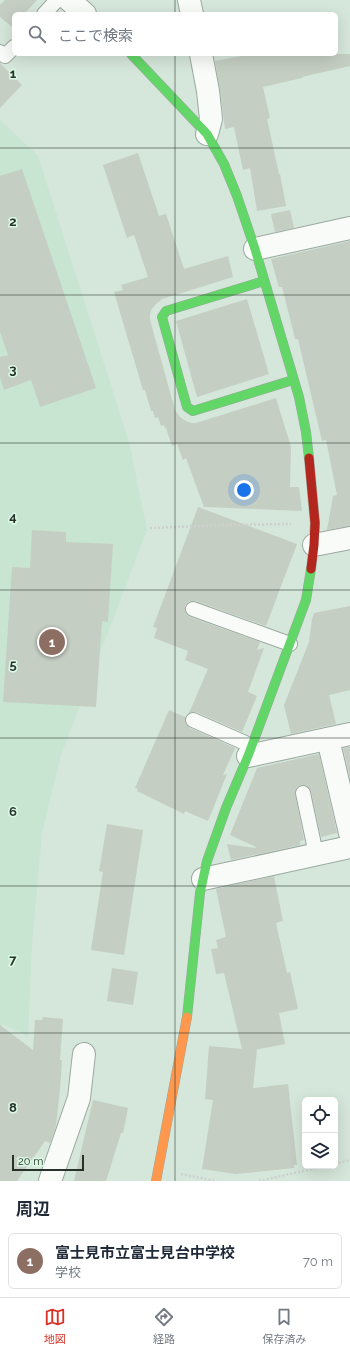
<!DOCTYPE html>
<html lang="ja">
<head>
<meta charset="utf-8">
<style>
  :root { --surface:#fff; --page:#f2f2f3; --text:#1f2937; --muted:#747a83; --line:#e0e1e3; --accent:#d93025 }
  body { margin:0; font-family:Raleway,"Noto Sans JP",sans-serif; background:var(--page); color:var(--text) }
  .controls { position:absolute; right:12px; bottom:12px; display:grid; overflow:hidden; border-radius:6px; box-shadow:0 4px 16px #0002 }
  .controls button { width:36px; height:36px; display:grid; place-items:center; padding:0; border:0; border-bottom:1px solid var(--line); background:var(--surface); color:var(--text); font:20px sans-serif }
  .scale { position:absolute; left:12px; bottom:10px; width:72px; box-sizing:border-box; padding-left:4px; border:2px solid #26322a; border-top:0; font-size:11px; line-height:14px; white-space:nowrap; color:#26322a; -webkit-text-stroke:3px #dbfae4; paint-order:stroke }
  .you { position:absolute; left:244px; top:490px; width:14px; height:14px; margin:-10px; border:3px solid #fff; border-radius:50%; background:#1a73e8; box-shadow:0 0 0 6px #1a73e833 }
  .badge { display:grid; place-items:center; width:26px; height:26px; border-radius:50%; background:var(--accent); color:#fff; font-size:13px; font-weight:700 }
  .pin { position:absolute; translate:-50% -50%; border:2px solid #fff; box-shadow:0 1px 4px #0006 }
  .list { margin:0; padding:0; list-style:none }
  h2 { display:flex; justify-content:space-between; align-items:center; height:52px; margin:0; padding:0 16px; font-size:17px }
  h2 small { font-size:13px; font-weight:400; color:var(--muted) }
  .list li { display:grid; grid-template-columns:26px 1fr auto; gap:12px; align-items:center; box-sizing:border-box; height:56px; margin:0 8px 8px; padding:0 8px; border:1px solid var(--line); border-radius:6px }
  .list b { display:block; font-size:15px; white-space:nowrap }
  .list p { margin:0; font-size:13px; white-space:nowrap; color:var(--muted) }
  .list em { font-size:13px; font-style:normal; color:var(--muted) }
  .icon { flex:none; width:22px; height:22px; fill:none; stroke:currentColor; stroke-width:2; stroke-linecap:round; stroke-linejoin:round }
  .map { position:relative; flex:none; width:350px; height:1181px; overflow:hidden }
  .search { position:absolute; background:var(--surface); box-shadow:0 4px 16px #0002; left:12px; right:12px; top:12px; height:44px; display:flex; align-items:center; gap:10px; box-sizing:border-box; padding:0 14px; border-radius:6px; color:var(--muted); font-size:15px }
  .sheet { height:116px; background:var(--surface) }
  nav { display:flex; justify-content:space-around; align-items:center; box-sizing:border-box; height:56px; border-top:1px solid var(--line); background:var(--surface); font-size:11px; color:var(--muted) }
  nav a { display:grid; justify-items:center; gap:2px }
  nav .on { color:var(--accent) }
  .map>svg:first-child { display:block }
  .built { fill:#c8e5d1 }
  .building { fill:#c5cec3 }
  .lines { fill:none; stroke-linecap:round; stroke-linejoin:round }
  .lane-casing { stroke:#9ba89f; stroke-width:16 }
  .street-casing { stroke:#9ba89f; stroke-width:24 }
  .fast-casing { stroke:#9ba89f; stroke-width:10 }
  .slow-casing { stroke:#9ba89f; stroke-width:10 }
  .jam-casing { stroke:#9ba89f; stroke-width:10 }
  .path { stroke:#ccd1ce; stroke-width:2.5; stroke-dasharray:2 2; stroke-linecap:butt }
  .lane { stroke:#f9fbf9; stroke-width:14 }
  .street { stroke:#f9fbf9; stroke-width:22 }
  .fast { stroke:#63d668; stroke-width:9 }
  .slow { stroke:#ff974d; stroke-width:9 }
  .jam { stroke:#b3261e; stroke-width:9 }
  .grid { fill:none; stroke:#26322a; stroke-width:1; stroke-opacity:0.55 }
  .grid-label { font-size:13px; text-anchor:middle; font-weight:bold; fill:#26322a; stroke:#dbfae4; stroke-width:3; stroke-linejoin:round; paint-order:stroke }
</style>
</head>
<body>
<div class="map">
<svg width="350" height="1181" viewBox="0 0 350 1181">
  <rect width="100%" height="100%" fill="#d5e6da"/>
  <!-- built -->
  <path class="built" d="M 0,120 L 38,156 L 129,442 L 147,530 L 61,755 L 42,833 L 32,944 L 28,1036 L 4,1025 L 0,1026 Z"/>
  <!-- building -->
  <g class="building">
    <path d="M 5,0 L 37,0 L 24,14 L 14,14 L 14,25 L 12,27 L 0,17 L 0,5 Z"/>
    <path d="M 252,54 L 350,54 L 350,66 L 302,77 L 302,78 L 263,87 L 270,118 L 267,119 L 279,174 L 280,174 L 286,206 L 257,211 L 250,168 L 243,170 L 234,127 L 225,129 L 220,90 L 215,61 Z"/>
    <path d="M 0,63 L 22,85 L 0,108 Z"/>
    <path d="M 138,153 L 159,216 L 166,214 L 184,269 L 228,256 L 233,277 L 162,299 L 156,304 L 151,310 L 150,315 L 150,320 L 175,410 L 180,417 L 186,421 L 191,423 L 196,423 L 276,398 L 291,447 L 290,487 L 299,487 L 302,511 L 204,507 L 186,458 L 183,460 L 177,444 L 172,446 L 166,428 L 165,428 L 164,425 L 161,426 L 158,417 L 155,418 L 153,411 L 151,411 L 145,390 L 143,390 L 114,292 L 123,290 L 121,285 L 148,277 L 134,235 L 127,238 L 103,165 Z"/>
    <path d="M 22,169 L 96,388 L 40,407 L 31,380 L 4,390 L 0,377 L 0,357 L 8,355 L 0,332 L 0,176 Z"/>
    <path d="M 290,210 L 294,228 L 275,232 L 271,214 Z"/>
    <path d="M 350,241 L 350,526 L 327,530 L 333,496 L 337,495 L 326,440 L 322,441 L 298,339 L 295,339 L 282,287 L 279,287 L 271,259 Z"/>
    <path d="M 247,299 L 269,374 L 197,397 L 176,321 Z"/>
    <path d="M 198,507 L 297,544 L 266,626 L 196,601 L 192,601 L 188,602 L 185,606 L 186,614 L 190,617 L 260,642 L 257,650 L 264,648 L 248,692 L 257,696 L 242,732 L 196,712 L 192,712 L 189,713 L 208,669 L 185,660 L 188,651 L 154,638 L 157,628 L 153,627 Z"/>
    <path d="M 32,530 L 66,532 L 66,542 L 113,544 L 108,622 L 102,621 L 96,707 L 3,702 L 12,567 L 30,568 Z"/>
    <path d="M 350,606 L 350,690 L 329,695 L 336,724 L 291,734 L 284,705 L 309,642 L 312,619 L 314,613 Z"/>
    <path d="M 169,710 L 185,717 L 186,725 L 190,728 L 235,748 L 223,775 L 227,774 L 208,821 L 185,811 L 184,814 L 137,791 L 138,789 L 135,788 Z"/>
    <path d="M 350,747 L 350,778 L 343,748 Z"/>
    <path d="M 319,754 L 337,833 L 321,837 L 311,791 L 306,785 L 301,785 L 297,787 L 295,794 L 304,840 L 300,841 L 300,845 L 231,860 L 227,844 L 255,848 L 256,847 L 230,835 L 257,768 Z"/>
    <path d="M 107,824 L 143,830 L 124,955 L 91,950 L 103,872 L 99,871 Z"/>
    <path d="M 274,876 L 283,921 L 276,923 L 287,973 L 290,972 L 298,1009 L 279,1013 L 285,1044 L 254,1050 L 257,1050 L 253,1088 L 288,1084 L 297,1165 L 294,1165 L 294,1168 L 236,1174 L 202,1169 L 213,1100 L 205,1099 L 209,1046 L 242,1049 L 224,973 L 216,974 L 211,949 L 218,948 L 216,940 L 226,937 L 216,889 Z"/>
    <path d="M 112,968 L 138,972 L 133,1005 L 107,1001 Z"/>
    <path d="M 43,1017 L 63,1019 L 60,1060 L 62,1060 L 60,1089 L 56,1126 L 50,1143 L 45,1141 L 17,1181 L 0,1181 L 0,1025 L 33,1050 L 35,1020 L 42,1020 Z"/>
    <path d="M 93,1100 L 128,1108 L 123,1133 L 121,1133 L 106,1181 L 74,1181 Z"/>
  </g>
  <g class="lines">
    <defs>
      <g id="lane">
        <path d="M 44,14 L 57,0"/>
        <path d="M 0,52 L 5,56 L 14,47"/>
        <path d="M 193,609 L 290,644"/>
        <path d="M 193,720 L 252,746"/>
        <path d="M 303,793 L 316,854"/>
      </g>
      <g id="street">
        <path d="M 69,0 L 85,14"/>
        <path d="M 189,0 L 192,14"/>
        <path d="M 201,54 L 208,91 L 211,119 L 207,134"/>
        <path d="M 255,249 L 350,228"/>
        <path d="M 314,545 L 350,538"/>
        <path d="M 328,739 L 350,833"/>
        <path d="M 248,756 L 350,734"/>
        <path d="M 203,879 L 350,847"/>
        <path d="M 50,1181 L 79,1098 L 84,1054"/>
      </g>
      <g id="fast">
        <path d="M 131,54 L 207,134 L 224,164 L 237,196 L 255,249 L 299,397 L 306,432 L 309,458"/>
        <path d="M 264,281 L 166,311 L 162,317 L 187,407 L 193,411 L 293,380"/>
        <path d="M 187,1017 L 200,893 L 207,861 L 226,808 L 248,756 L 306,600 L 311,569"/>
      </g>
      <path id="slow" d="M 156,1181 L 187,1017"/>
      <path id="jam" d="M 309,458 L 315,523 L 314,545 L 311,569"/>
    </defs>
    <!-- lane casing -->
    <use href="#lane" class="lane-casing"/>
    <!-- street casing -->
    <use href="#street" class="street-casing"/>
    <!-- fast casing -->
    <use href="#fast" class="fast-casing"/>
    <!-- slow casing -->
    <use href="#slow" class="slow-casing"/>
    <!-- jam casing -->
    <use href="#jam" class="jam-casing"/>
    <!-- path -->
    <g class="path">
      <path d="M 150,528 L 223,525 L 291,524"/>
      <path d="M 335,1164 L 350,1160"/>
      <path d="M 181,1174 L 215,1181"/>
      <path d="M 259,1181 L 325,1166"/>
    </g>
    <!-- lane -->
    <use href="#lane" class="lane"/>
    <!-- street -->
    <use href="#street" class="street"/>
    <!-- fast -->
    <use href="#fast" class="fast"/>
    <!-- slow -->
    <use href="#slow" class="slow"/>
    <!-- jam -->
    <use href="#jam" class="jam"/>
  </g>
  <!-- grid -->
  <path class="grid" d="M 175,0 L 175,14M 175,54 L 175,1181M 0,148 L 350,148M 0,295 L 350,295M 0,443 L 350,443M 0,590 L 350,590M 0,738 L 350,738M 0,886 L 350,886M 0,1033 L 350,1033"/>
  <g class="grid-label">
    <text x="13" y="78">1</text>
    <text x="13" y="226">2</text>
    <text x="13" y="374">3</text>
    <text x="13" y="521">4</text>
    <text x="13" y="669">5</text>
    <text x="13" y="816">6</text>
    <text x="13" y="964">7</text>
    <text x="13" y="1112">8</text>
  </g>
</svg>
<div class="controls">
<button><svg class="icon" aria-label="locate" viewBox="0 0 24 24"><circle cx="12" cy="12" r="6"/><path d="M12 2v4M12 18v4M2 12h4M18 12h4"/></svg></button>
<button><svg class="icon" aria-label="layers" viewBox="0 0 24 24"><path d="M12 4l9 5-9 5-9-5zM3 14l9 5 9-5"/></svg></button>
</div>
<div class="scale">20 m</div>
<div class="you"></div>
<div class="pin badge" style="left:52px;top:642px;background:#8d6e63">1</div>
<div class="search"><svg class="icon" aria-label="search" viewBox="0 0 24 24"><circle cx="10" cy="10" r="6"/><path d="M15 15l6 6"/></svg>ここで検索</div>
</div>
<section class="sheet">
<h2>周辺<small></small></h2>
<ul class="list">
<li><span class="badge" style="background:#8d6e63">1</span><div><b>富士見市立富士見台中学校</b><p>学校</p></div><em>70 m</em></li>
</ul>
</section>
<nav>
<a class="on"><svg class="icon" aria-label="map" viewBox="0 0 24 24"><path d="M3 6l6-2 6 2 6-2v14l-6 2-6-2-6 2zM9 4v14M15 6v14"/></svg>地図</a>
<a><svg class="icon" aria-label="directions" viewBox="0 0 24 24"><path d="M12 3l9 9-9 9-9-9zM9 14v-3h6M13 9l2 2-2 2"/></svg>経路</a>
<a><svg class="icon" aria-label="saved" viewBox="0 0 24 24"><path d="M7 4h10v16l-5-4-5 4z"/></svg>保存済み</a>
</nav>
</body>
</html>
